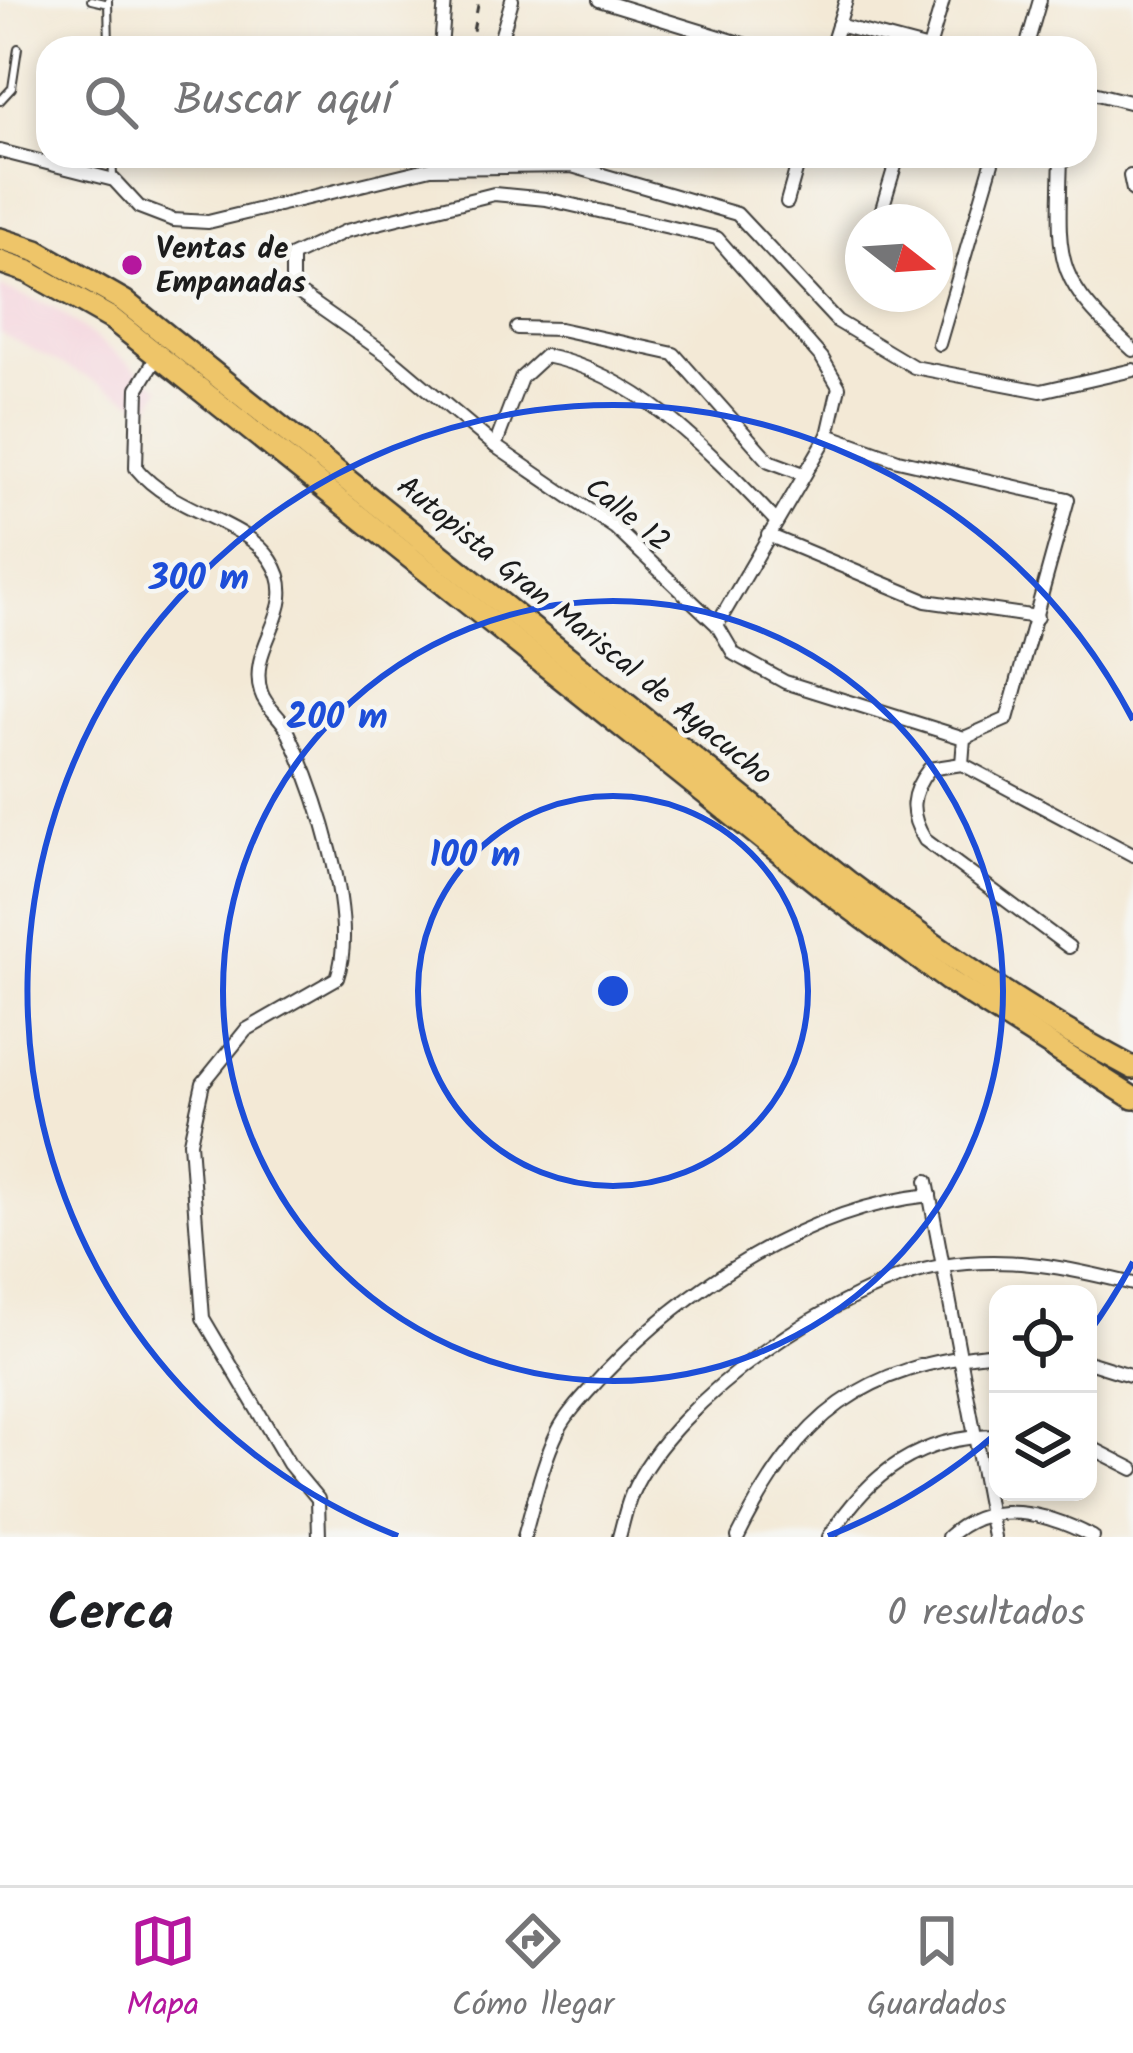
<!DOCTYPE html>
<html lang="es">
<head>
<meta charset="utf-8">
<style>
  :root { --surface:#fff; --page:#f6f6f6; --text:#202124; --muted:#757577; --line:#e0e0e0; --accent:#b5179e }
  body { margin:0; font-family:Kalam,sans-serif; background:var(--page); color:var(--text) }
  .controls { position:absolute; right:36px; bottom:36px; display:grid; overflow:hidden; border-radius:24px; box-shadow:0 6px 18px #0003 }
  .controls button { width:108px; height:108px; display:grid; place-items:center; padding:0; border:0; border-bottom:3px solid var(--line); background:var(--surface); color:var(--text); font:60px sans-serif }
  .compass { position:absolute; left:845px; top:204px; width:108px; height:108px; border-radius:50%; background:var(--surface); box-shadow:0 6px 18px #0003; rotate:107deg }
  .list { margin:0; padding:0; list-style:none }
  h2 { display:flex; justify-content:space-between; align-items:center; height:156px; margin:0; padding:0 48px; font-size:51px }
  h2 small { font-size:39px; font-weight:400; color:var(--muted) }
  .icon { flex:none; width:66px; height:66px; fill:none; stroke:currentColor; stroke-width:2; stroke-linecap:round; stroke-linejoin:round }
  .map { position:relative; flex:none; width:1133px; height:1537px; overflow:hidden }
  .search { position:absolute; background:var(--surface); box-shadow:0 6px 18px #0003; left:36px; right:36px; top:36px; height:132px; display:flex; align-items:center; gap:30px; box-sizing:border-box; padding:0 42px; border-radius:36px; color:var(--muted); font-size:45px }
  .sheet { height:348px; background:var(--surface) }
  nav { display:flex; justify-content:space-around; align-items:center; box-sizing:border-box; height:168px; border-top:3px solid var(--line); background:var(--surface); font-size:33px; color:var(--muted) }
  nav a { display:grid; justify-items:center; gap:6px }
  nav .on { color:var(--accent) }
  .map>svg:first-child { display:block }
  .built { fill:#f5cfda }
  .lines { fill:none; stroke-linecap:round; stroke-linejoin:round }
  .lane-casing { stroke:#3c3b38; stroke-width:10 }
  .street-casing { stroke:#3c3b38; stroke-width:16 }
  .highway-casing { stroke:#3c3b38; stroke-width:26 }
  .path { stroke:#3c3b38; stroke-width:3; stroke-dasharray:9 9; stroke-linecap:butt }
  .lane { stroke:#fff; stroke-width:6 }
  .street { stroke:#fff; stroke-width:12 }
  .highway { stroke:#eec569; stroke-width:21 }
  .ring { fill:none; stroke:#1d4ed8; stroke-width:6 }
  .poi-dot { fill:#b5179e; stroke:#f6f6f2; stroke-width:4.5 }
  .labels { text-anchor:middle; stroke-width:9; stroke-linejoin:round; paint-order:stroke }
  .poi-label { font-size:30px; font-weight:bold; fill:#1c1c1c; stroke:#f6f6f2; text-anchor:start }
  .street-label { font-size:30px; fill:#1c1c1c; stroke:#f6f6f2 }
  .centre { fill:#1d4ed8; stroke:#f6f6f2; stroke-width:6 }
  .ring-label { font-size:36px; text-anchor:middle; font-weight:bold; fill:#1d4ed8; stroke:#f6f6f2; stroke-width:9; stroke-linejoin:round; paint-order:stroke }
</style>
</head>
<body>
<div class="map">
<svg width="1133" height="1537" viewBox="0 0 1133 1537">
  <rect width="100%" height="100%" fill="#f6f6f2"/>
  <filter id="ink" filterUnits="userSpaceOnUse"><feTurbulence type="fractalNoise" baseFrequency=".00833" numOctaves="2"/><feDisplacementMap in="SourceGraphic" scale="24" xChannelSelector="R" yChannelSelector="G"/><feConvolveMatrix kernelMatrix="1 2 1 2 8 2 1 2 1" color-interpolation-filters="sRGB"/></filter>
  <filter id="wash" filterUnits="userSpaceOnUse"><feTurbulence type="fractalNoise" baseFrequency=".004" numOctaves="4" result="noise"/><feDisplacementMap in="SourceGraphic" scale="48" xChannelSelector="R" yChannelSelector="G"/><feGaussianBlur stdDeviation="2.7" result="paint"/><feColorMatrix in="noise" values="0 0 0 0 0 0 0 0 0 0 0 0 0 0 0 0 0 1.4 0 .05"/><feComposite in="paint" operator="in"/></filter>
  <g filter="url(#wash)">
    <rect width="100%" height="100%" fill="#f3e9d6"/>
    <!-- built -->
    <path class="built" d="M 0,287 L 54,307 L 161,388 L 149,409 L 0,333 Z"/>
  </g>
  <g filter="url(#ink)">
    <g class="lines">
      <defs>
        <g id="lane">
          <path d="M 91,0 L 108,4"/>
          <path d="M 108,0 L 109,48"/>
          <path d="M 0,101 L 12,88 L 18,48"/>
          <path d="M 112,156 L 113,176"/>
        </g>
        <g id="street">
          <path d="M 599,0 L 756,48"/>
          <path d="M 838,25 L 925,48"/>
          <path d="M 441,48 L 445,0"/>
          <path d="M 498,48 L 512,0"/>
          <path d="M 831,48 L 846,0"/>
          <path d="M 929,48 L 943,0"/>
          <path d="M 1026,48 L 1040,0"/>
          <path d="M 1085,91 L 1133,103"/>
          <path d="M 0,151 L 114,180 L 139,207 L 173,220 L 208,222 L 431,168 L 572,166 L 737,214 L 837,321 L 914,367 L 1041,391 L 1133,370"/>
          <path d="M 1061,156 C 1058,263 1052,277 1133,350"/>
          <path d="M 1130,176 L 1133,190"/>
          <path d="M 787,202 L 800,156"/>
          <path d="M 878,222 L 898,156"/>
          <path d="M 861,282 L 863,274"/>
          <path d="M 517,328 L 560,329 L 674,354 L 769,461 L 804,474"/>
          <path d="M 939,344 L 994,156"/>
          <path d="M 158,355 L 138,388 L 136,468 C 174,514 244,519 271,560 C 304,608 246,645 261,692 C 265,706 280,716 287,729 C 315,789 359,915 337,978 L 246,1030 L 203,1083 L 190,1142 L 203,1318 L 289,1464 L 318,1499 L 319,1537"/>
          <path d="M 828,435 L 898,460 L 1068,499 L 1007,719 L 964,738"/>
          <path d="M 495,446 L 521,378 L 545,356 C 639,374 712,454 776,521"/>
          <path d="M 768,535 L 926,601 L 1037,617"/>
          <path d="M 717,625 L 828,435 L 839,387 L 822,358 L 717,238 L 546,199 L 494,194 L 346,231 L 292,256 L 292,288 L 386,354 L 495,446 L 615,528 L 717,625 L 734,654 L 785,682 L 964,738"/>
          <path d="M 964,738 L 962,764 L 1133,855"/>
          <path d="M 962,764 L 929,769 C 910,793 908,813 925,840 L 1069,947"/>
          <path d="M 927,1181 L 994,1537"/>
          <path d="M 1088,1362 L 1133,1376"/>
          <path d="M 1088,1446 L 1133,1469"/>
          <path d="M 524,1537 C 534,1502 542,1464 558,1431 C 568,1411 589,1391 604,1374 C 687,1286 808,1208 930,1195"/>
          <path d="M 619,1537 C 623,1523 626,1507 632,1493 C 673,1399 843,1282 943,1266 C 1008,1255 1070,1268 1133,1284"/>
          <path d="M 738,1537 C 799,1414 862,1365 998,1353"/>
          <path d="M 829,1537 C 869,1473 920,1436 998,1436"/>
          <path d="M 948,1537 C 990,1498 1046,1512 1093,1537"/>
        </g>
        <g id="highway">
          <path d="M 0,239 L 37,251 L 124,301 L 848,882 C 940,951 1031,1014 1133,1068"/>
          <path d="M 0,262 L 29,272 L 112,319 L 834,896 L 948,980 L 1133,1098"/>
        </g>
      </defs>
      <!-- lane casing -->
      <use href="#lane" class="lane-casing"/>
      <!-- street casing -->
      <use href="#street" class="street-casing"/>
      <!-- highway casing -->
      <use href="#highway" class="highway-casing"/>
      <!-- path -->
      <path class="path" d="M 476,48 L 472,36 L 479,0"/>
      <!-- lane -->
      <use href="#lane" class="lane"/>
      <!-- street -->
      <use href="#street" class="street"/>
      <!-- highway -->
      <use href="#highway" class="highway"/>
    </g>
  </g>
  <!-- distance rings -->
  <g class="ring">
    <circle cx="613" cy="991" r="195"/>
    <circle cx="613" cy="991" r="390"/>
    <path d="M1133 1262A586 586 0 0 1 1090 1331M997 1433A586 586 0 0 1 828 1536M398 1536A586 586 0 1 1 1133 720"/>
  </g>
  <!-- markers -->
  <circle class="poi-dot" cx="132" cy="265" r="12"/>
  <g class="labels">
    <!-- poi labels -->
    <g class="poi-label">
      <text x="156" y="258">Ventas de<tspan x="156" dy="34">Empanadas</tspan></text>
    </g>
    <!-- street labels -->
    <g class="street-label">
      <text transform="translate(628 514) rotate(39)" y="10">Calle 12</text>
      <text transform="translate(585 630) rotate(39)" y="10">Autopista Gran Mariscal de Ayacucho</text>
    </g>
  </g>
  <circle cx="613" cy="991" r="18" class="centre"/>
  <g class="ring-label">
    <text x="199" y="589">300 m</text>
    <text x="337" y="728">200 m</text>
    <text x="475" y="866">100 m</text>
  </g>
</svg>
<div class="controls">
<button><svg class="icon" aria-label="locate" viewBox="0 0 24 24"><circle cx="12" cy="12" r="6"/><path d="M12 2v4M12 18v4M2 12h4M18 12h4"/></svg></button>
<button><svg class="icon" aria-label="layers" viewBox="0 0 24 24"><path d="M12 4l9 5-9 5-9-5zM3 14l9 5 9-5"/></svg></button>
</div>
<svg class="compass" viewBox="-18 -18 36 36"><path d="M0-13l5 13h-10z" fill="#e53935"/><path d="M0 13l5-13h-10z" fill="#757577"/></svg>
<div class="search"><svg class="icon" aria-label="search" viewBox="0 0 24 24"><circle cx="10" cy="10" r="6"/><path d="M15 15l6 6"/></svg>Buscar aquí</div>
</div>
<section class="sheet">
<h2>Cerca<small>0 resultados</small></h2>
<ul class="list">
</ul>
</section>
<nav>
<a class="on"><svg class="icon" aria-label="map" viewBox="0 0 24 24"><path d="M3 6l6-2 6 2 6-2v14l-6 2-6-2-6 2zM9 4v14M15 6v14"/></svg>Mapa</a>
<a><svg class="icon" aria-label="directions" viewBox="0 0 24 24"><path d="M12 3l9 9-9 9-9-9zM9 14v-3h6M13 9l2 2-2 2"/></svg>Cómo llegar</a>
<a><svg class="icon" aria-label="saved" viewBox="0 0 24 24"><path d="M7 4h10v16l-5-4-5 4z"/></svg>Guardados</a>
</nav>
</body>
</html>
